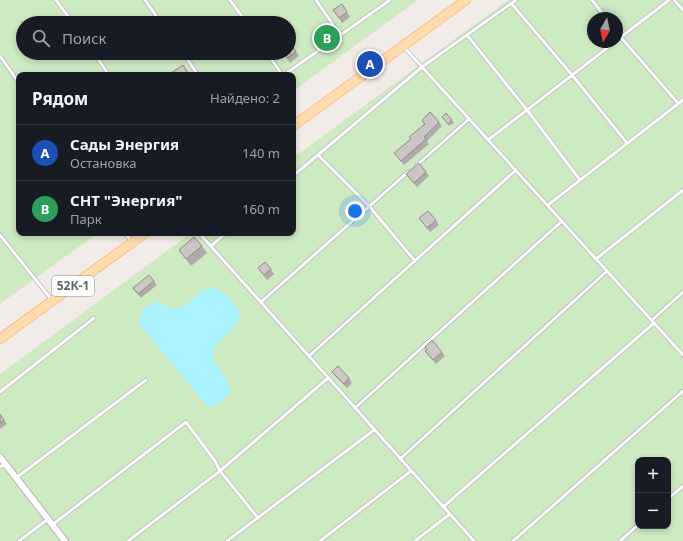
<!DOCTYPE html>
<html lang="ru">
<head>
<meta charset="utf-8">
<style>
  :root { --surface:#171b24; --page:#242831; --text:#f1f3f6; --muted:#9ea1a6; --line:#363941; --accent:#f62853 }
  body { margin:0; font-family:"Noto Sans",sans-serif; background:var(--page); color:var(--text) }
  .controls { position:absolute; right:12px; bottom:12px; display:grid; overflow:hidden; border-radius:8px; box-shadow:0 2px 6px #0003 }
  .controls button { width:36px; height:36px; display:grid; place-items:center; padding:0; border:0; border-bottom:1px solid var(--line); background:var(--surface); color:var(--text); font:20px sans-serif }
  .compass { position:absolute; left:587px; top:12px; width:36px; height:36px; border-radius:50%; background:var(--surface); box-shadow:0 2px 6px #0003; rotate:189deg }
  .you { position:absolute; left:355px; top:211px; width:14px; height:14px; margin:-10px; border:3px solid #fff; border-radius:50%; background:#1a73e8; box-shadow:0 0 0 6px #1a73e833 }
  .badge { display:grid; place-items:center; width:26px; height:26px; border-radius:50%; background:var(--accent); color:#fff; font-size:13px; font-weight:700 }
  .pin { position:absolute; translate:-50% -50%; border:2px solid #fff; box-shadow:0 1px 4px #0006 }
  .list { margin:0; padding:0; list-style:none }
  h2 { display:flex; justify-content:space-between; align-items:center; height:52px; margin:0; padding:0 16px; font-size:17px }
  h2 small { font-size:13px; font-weight:400; color:var(--muted) }
  .list li { display:grid; grid-template-columns:26px 1fr auto; gap:12px; align-items:center; box-sizing:border-box; height:56px; padding:0 16px; border-top:1px solid var(--line) }
  .list b { display:block; font-size:15px; white-space:nowrap }
  .list p { margin:0; font-size:13px; white-space:nowrap; color:var(--muted) }
  .list em { font-size:13px; font-style:normal; color:var(--muted) }
  .icon { flex:none; width:22px; height:22px; fill:none; stroke:currentColor; stroke-width:2; stroke-linecap:round; stroke-linejoin:round }
  .map { position:relative; flex:none; width:683px; height:541px; overflow:hidden }
  .search { position:absolute; background:var(--surface); box-shadow:0 2px 6px #0003; left:16px; top:16px; width:280px; height:44px; display:flex; align-items:center; gap:10px; box-sizing:border-box; padding:0 14px; border-radius:22px; color:var(--muted); font-size:15px }
  .panel { position:absolute; background:var(--surface); box-shadow:0 2px 6px #0003; left:16px; top:72px; width:280px; height:164px; border-radius:8px }
  .map>svg:first-child { display:block }
  .green { fill:#ceeac2; fill-rule:evenodd }
  .water { fill:#a9f2ff }
  .lines { fill:none; stroke-linecap:round; stroke-linejoin:round }
  .service-casing { stroke:#b2b7ba; stroke-width:4.5 }
  .minor-casing { stroke:#b2b7ba; stroke-width:8 }
  .primary-casing { stroke:#fc9d55; stroke-width:10 }
  .service { stroke:#fff; stroke-width:3 }
  .minor { stroke:#fff; stroke-width:6 }
  .primary { stroke:#ffdbae; stroke-width:9 }
  .wall { fill:#afaba9 }
  .building { fill:#ccc7c4; stroke:#8f8b89 }
  .labels { text-anchor:middle; stroke-width:3.5; stroke-linejoin:round; paint-order:stroke }
  .shield { fill:#fff; stroke:#8e9395; stroke-width:1 }
  .shield-label { font-size:12px; font-weight:bold; fill:#5e6568 }
</style>
</head>
<body>
<div class="map">
<svg width="683" height="541" viewBox="0 0 683 541">
  <rect width="100%" height="100%" fill="#f1ece7"/>
  <!-- green -->
  <g class="green">
    <path d="M 0,0 L 418,0 L 293,91 L 293,75 L 19,75 L 19,233 L 98,233 L 0,304 ZM 23,23 L 289,23 L 289,53 L 23,53 Z"/>
    <path d="M 508,0 L 683,0 L 683,541 L 0,541 L 0,374 L 191,233 L 293,233 L 293,158 ZM 593,18 L 617,18 L 617,42 L 593,42 ZM 638,460 L 668,460 L 668,526 L 638,526 Z"/>
  </g>
  <!-- water -->
  <path class="water" d="M 215,287 L 229,298 L 241,315 L 233,329 L 214,346 L 213,361 L 226,378 L 230,392 C 223,399 218,406 208,407 L 138,322 L 144,309 L 157,301 L 169,308 L 183,308 L 203,290 Z"/>
  <g class="lines">
    <defs>
      <g id="service">
        <path d="M 56,0 L 73,23"/>
        <path d="M 145,0 L 161,23"/>
        <path d="M 230,0 L 247,23"/>
        <path d="M 316,0 L 340,35"/>
        <path d="M 592,0 L 606,18"/>
        <path d="M 674,0 L 683,10"/>
        <path d="M 511,3 L 572,75 L 627,143"/>
        <path d="M 617,33 L 678,103"/>
        <path d="M 467,35 L 527,110 L 580,180"/>
        <path d="M 617,40 L 669,0"/>
        <path d="M 403,46 L 683,355"/>
        <path d="M 94,53 L 109,75"/>
        <path d="M 183,53 L 198,75"/>
        <path d="M 267,53 L 279,70 L 281,75"/>
        <path d="M 0,56 L 19,83"/>
        <path d="M 288,72 L 390,0"/>
        <path d="M 488,140 L 615,42"/>
        <path d="M 318,155 L 369,206 L 415,261"/>
        <path d="M 417,165 L 469,119"/>
        <path d="M 293,176 L 422,67 L 516,0"/>
        <path d="M 548,205 L 683,100"/>
        <path d="M 125,233 L 131,241"/>
        <path d="M 199,233 L 474,541"/>
        <path d="M 0,235 L 51,299"/>
        <path d="M 211,246 L 226,233"/>
        <path d="M 596,259 L 683,190"/>
        <path d="M 261,302 L 408,172"/>
        <path d="M 652,320 L 683,292"/>
        <path d="M 309,356 L 516,170"/>
        <path d="M 0,392 L 94,318"/>
        <path d="M 355,408 L 562,221"/>
        <path d="M 400,459 L 607,271"/>
        <path d="M 0,467 L 5,464"/>
        <path d="M 16,478 L 146,380"/>
        <path d="M 668,499 L 683,486"/>
        <path d="M 443,507 L 654,323"/>
        <path d="M 52,525 L 186,422 L 215,461 L 220,471 L 258,518"/>
        <path d="M 19,541 L 48,519"/>
        <path d="M 128,541 L 220,471 L 328,378"/>
        <path d="M 227,541 L 374,430"/>
        <path d="M 320,541 L 411,471"/>
        <path d="M 415,541 L 450,514"/>
        <path d="M 513,541 L 683,391"/>
        <path d="M 620,541 L 638,525"/>
      </g>
      <path id="minor" d="M 0,457 L 65,541"/>
      <g id="primary">
        <path d="M 293,126 L 466,0"/>
        <path d="M 0,339 L 145,233"/>
      </g>
    </defs>
    <!-- service casing -->
    <use href="#service" class="service-casing"/>
    <!-- minor casing -->
    <use href="#minor" class="minor-casing"/>
    <!-- primary casing -->
    <use href="#primary" class="primary-casing"/>
    <!-- service -->
    <use href="#service" class="service"/>
    <!-- minor -->
    <use href="#minor" class="minor"/>
    <!-- primary -->
    <use href="#primary" class="primary"/>
  </g>
  <!-- wall -->
  <g class="wall">
    <path d="M 342,4 L 350,17 L 342,23 L 333,10 Z"/>
    <path d="M 289,41 L 299,56 L 290,63 L 283,53 Z"/>
    <path d="M 446,113 L 454,123 L 449,126 L 442,117 Z"/>
    <path d="M 422,120 L 439,122 L 442,126 L 427,141 L 429,144 L 404,165 L 394,153 L 411,139 L 424,124 Z"/>
    <path d="M 426,172 L 429,176 L 417,187 L 406,174 Z"/>
    <path d="M 419,218 L 436,220 L 439,225 L 430,232 Z"/>
    <path d="M 202,246 L 207,253 L 191,266 L 179,250 Z"/>
    <path d="M 258,268 L 271,269 L 274,274 L 267,280 Z"/>
    <path d="M 154,281 L 157,285 L 141,298 L 133,288 Z"/>
    <path d="M 425,347 L 442,352 L 445,356 L 436,364 L 425,351 L 427,350 Z"/>
    <path d="M 332,372 L 349,378 L 352,383 L 347,388 L 335,376 Z"/>
    <path d="M 0,414 L 7,424 L 0,429 Z"/>
  </g>
  <!-- building -->
  <g class="building">
    <path d="M 342,4 L 347,12 L 339,18 L 333,10 Z"/>
    <path d="M 289,41 L 296,52 L 287,58 L 283,53 L 289,53 Z"/>
    <path d="M 183,65 L 188,73 L 185,75 L 173,75 L 171,73 Z"/>
    <path d="M 430,112 L 439,122 L 424,137 L 426,139 L 401,161 L 394,153 L 411,139 L 409,137 L 425,124 L 422,120 Z"/>
    <path d="M 446,113 L 452,120 L 448,124 L 442,117 Z"/>
    <path d="M 419,163 L 426,172 L 414,183 L 406,174 Z"/>
    <path d="M 428,211 L 436,220 L 427,228 L 419,218 Z"/>
    <path d="M 194,237 L 202,246 L 186,259 L 179,250 Z"/>
    <path d="M 265,262 L 271,269 L 264,275 L 258,268 Z"/>
    <path d="M 149,275 L 154,281 L 138,294 L 133,288 Z"/>
    <path d="M 432,340 L 442,352 L 433,360 L 425,351 L 427,350 L 425,347 Z"/>
    <path d="M 338,366 L 349,378 L 344,384 L 332,372 Z"/>
    <path d="M 0,414 L 4,420 L 0,423 Z"/>
  </g>
  <g class="labels">
    <!-- shield labels -->
    <rect class="shield" x="52" y="276" width="42" height="20" rx="3"/>
    <g class="shield-label">
      <text x="73" y="290">52К-1</text>
    </g>
  </g>
</svg>
<div class="controls">
<button>+</button>
<button>−</button>
</div>
<svg class="compass" viewBox="-18 -18 36 36"><path d="M0-13l5 13h-10z" fill="#e53935"/><path d="M0 13l5-13h-10z" fill="#9ea1a6"/></svg>
<div class="you"></div>
<div class="pin badge" style="left:370px;top:64px;background:#1a4fb4">A</div>
<div class="pin badge" style="left:327px;top:38px;background:#2e9e5b">B</div>
<div class="search"><svg class="icon" aria-label="search" viewBox="0 0 24 24"><circle cx="10" cy="10" r="6"/><path d="M15 15l6 6"/></svg>Поиск</div>
<section class="panel">
<h2>Рядом<small>Найдено: 2</small></h2>
<ul class="list">
<li><span class="badge" style="background:#1a4fb4">A</span><div><b>Сады Энергия</b><p>Остановка</p></div><em>140 m</em></li>
<li><span class="badge" style="background:#2e9e5b">B</span><div><b>СНТ &quot;Энергия&quot;</b><p>Парк</p></div><em>160 m</em></li>
</ul>
</section>
</div>
</body>
</html>
